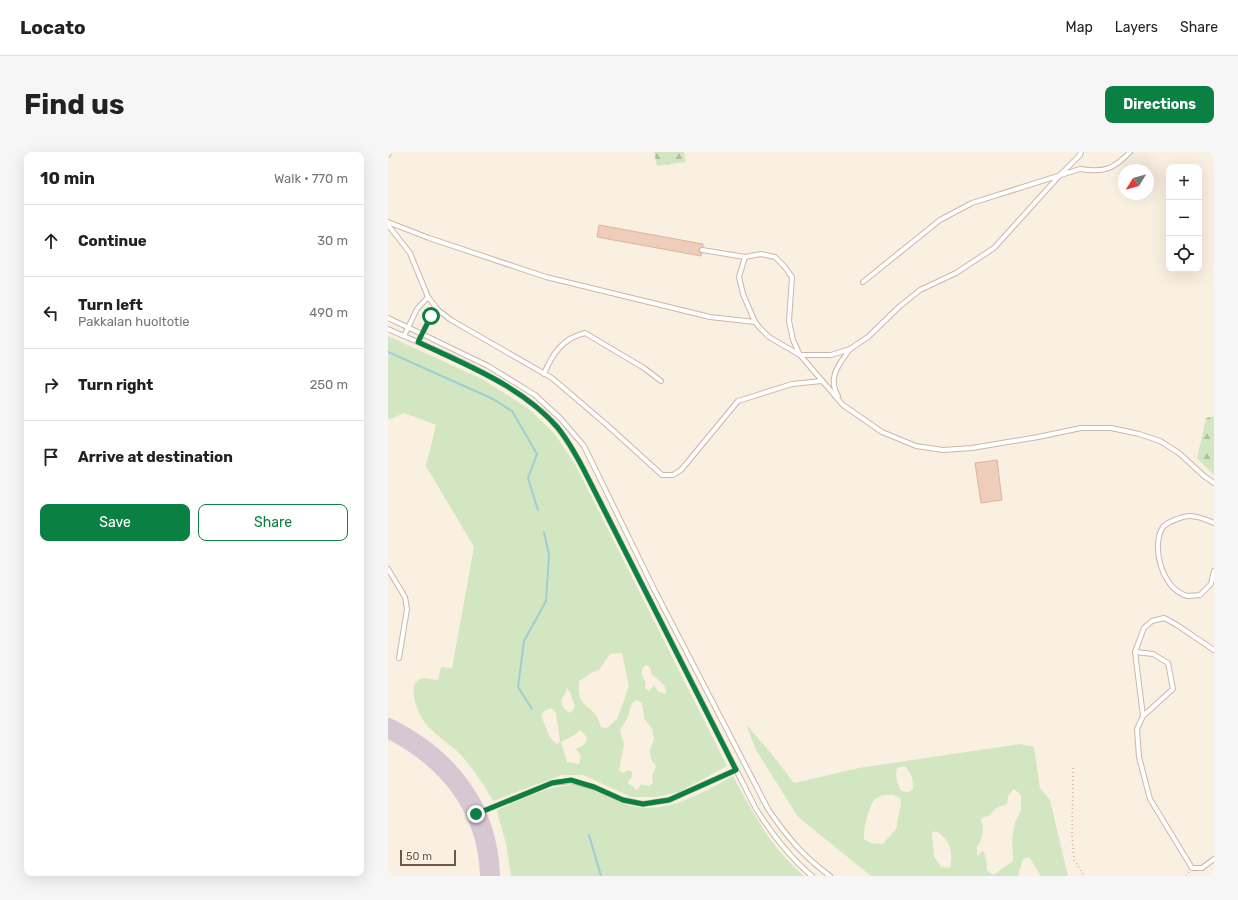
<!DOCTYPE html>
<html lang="en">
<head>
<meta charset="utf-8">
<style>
  :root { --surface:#fff; --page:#f6f6f6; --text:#222; --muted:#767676; --line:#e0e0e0; --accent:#0b8043 }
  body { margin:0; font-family:Rubik,sans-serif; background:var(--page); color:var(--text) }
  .controls { position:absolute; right:12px; top:12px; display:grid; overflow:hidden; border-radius:8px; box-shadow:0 4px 16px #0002 }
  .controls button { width:36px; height:36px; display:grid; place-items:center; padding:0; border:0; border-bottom:1px solid var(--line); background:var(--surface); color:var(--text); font:20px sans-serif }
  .compass { position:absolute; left:730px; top:12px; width:36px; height:36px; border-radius:50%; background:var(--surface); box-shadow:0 4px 16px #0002; rotate:233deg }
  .scale { position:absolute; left:12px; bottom:10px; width:56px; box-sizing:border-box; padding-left:4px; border:2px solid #70564a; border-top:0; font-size:11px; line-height:14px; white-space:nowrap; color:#70564a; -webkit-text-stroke:3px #fef4e7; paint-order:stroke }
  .stop { position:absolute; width:12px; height:12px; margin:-9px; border:3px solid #0b8043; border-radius:50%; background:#fff }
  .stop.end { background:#0b8043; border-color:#fff; box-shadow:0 1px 4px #0008 }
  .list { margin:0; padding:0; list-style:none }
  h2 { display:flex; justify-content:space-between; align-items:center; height:52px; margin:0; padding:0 16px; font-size:17px }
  h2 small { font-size:13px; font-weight:400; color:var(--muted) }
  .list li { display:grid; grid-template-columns:26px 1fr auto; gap:12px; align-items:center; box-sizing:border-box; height:72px; padding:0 16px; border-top:1px solid var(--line) }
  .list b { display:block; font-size:15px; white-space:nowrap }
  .list p { margin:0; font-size:13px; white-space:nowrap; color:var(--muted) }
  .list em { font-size:13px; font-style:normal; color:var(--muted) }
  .actions { display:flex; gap:8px; padding:12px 16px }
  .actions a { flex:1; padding:9px 0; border:1px solid var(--accent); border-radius:8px; text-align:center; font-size:14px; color:var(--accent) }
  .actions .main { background:var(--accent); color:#fff }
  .icon { flex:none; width:22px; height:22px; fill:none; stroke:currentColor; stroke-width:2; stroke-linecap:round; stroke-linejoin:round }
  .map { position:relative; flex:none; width:826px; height:724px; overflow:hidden; border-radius:8px }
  header { display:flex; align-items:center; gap:24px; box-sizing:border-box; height:56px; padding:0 20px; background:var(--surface); border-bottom:1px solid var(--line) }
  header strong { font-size:19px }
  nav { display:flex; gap:22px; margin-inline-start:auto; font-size:14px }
  .intro { display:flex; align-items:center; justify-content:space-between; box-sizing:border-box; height:96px; padding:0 24px }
  h1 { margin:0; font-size:28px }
  .button { padding:10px 18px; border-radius:8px; background:var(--accent); color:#fff; font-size:14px; font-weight:700 }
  main { display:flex; gap:24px; padding:0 24px }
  aside { flex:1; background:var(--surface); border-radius:8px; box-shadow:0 4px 16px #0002 }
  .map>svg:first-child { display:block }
  .grass { fill:#d2e7c1; fill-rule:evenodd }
  .forest { fill:url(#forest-firs) }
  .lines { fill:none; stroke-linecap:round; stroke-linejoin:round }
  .stream { stroke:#9ecdd3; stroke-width:2 }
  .taxiway { stroke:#d6c8d2; stroke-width:20 }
  .building { fill:#eecdbb; stroke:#e0b39c }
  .service-casing { stroke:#cab7a9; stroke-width:6 }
  .path { stroke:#d2b19e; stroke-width:1.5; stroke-dasharray:1 3; stroke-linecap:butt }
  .service { stroke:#fff; stroke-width:4 }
  .route { stroke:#0b8043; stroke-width:5 }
</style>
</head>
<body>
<header>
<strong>Locato</strong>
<nav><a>Map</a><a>Layers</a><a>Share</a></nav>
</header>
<div class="intro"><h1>Find us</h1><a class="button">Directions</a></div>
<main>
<aside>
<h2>10 min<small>Walk · 770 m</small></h2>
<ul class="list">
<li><svg class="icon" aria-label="ahead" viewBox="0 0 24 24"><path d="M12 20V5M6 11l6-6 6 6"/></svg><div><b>Continue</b></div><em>30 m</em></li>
<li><svg class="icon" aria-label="left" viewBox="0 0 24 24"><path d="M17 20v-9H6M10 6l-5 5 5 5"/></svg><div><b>Turn left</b><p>Pakkalan huoltotie</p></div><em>490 m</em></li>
<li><svg class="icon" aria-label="right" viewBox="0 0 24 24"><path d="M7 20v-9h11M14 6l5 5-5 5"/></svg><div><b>Turn right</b></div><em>250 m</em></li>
<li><svg class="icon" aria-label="arrive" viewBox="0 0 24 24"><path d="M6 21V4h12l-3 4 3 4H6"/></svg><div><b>Arrive at destination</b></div></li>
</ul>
<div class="actions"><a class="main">Save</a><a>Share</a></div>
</aside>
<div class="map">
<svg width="826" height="724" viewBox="0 0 826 724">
  <defs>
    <pattern id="forest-firs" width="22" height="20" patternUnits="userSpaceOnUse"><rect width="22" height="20" fill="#d2e7c1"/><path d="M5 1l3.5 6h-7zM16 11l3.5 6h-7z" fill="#afbe9f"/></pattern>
  </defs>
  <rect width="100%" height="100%" fill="#faf0e1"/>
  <!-- grass -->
  <g class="grass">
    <path d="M 0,184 L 94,227 L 141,257 L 166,281 L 187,312 L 339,614 L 291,640 L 267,645 L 243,645 L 195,623 L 174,623 L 105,649 C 96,633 86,618 74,604 C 63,592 46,583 37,571 C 30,562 18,533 32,527 C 37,525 45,528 50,528 L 53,515 L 64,516 L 86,395 L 38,314 L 48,273 L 16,261 L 3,267 L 0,266 ZM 234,501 L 241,534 L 229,567 L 219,576 L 213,575 C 211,570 210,565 206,561 C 201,555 194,553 192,545 C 190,540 191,534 191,529 C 199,525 202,520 211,518 L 222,502 ZM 259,513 L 263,517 L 263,522 L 276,533 L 278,538 L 277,542 L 270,539 L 266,533 L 261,539 L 257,536 L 258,530 C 254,525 253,522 255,515 ZM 179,536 L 182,540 L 187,555 L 182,561 C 175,557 173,553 174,546 L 177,542 ZM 249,548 L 254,551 L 256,566 L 264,577 L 266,587 L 262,598 L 263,607 L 268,614 L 264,624 L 265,631 L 261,634 L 253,632 L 250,637 L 248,638 L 245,634 L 240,632 L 241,628 L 244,625 L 244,620 L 240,618 L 236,621 L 231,619 L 236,592 L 232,578 L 239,567 L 244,551 ZM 163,556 L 168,561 L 172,589 L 169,593 C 167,590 161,585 160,581 C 159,579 159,577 158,575 C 153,564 150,561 163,556 ZM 192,578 L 196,582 L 199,587 L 196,593 L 188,597 L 193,604 L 191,612 L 179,610 L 173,590 L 185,584 Z"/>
    <path d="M 358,572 L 386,605 L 406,631 L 471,616 L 632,592 L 646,595 L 652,636 L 662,648 L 680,724 L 653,724 L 641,705 L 635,707 L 630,724 L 483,724 L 410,665 L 368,598 ZM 516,614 C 524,620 525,628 525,638 L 520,640 L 513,639 C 509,631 507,624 509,616 ZM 626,637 L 633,643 L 633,658 L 627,671 L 624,687 L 625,709 L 605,723 L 599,718 L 598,706 L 595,698 L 589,705 L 589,695 L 593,688 L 595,677 L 593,667 L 596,665 L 601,664 L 608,656 L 619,652 L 620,644 ZM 496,643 L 505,643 L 512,646 L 513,651 L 508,677 L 495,692 L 483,691 L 476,687 C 475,679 481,653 487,647 C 489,645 493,644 496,643 ZM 548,679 C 563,689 565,699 562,716 L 553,715 L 546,704 L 544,681 Z"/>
    <path d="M 345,624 C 366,663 382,694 416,724 L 123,724 L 118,692 L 109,659 L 111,657 C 134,648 160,633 186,633 C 204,633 218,645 234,651 C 274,666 312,642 345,624 Z"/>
  </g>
  <!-- forest -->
  <g class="forest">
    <path d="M 266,0 L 296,0 L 298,10 L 269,14 Z"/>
    <path d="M 826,264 L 826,323 L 809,306 L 818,266 Z"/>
  </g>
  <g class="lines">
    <!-- stream -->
    <g class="stream">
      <path d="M 0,200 L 105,247 L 124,259 L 149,302 L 140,326 L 150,358"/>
      <path d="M 144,557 L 130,535 L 136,489 L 158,449 L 161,403 L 156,380"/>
      <path d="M 201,683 L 213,724"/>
    </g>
    <!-- taxiway -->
    <path class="taxiway" d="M 0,576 C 60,606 100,655 102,724"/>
  </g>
  <!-- building -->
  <g class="building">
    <path d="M 211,73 L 315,92 L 315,95 L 311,97 L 311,100 L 314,101 L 313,104 L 209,85 Z"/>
    <path d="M 609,308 L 614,348 L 593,351 L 587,311 Z"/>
  </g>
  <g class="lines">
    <defs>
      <g id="service">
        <path d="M 693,0 L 692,3 L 672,23 L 606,96 L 568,121 L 532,138 L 512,154 L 480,185 L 462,197 L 443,203 L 412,203 L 381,185 L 372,176 L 367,170 L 355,142 L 351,125 L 357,105 L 373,102 L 387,105 L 396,114 L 404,125 L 401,169 L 405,188 L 412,203 L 455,253 L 494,280 L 528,294 L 555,298 L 584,296 L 650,285 L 693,276 L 723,276 L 751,282 L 772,289 L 791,301 L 816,324 L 826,331"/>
        <path d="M 0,3 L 1,0"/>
        <path d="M 0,70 L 41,86 L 158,125 L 322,165 L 367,170"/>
        <path d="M 0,73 L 22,101 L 40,145 L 50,158 L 63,168 L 164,226 L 219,273 L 274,323 L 285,323 L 293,318 L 350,249 L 404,232 L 434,229"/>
        <path d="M 314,98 L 357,105"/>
        <path d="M 475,130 L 552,68 L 584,51 L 692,17 C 716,21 726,17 742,0"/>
        <path d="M 0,166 L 34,182 L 100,214 L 147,243 L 173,267 L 196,294 L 266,437 L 380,657 C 399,685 415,704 442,724"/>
        <path d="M 0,177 C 54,201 122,227 164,269 C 179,286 190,306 200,326 L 368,657 C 384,682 401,705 424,724"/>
        <path d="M 16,184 L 29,157 L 40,145"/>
        <path d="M 30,190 L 43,164 L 50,158"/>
        <path d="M 156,222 C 164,202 175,186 197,181 L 256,216 L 273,229"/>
        <path d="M 450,244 C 439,226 451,212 462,197"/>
        <path d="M 826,371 C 819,368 810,364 802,364 C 795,364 779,370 775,375 C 762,395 775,439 800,444 C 804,444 808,443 812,443 L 823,432 L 826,419"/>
        <path d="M 0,417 L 17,445 L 19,457 L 11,506"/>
        <path d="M 747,500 L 765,502 L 780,511 L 785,537 L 755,564 L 749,577 L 751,605 L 762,647 L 804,716 L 814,716 L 826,707"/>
        <path d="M 755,564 L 747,500 L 756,476 L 764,469 L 776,466 L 789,473 L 826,498"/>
        <path d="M 88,662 L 164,631 L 183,629 L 206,635 L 235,648 L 255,652 L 281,648 L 348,618"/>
      </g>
    </defs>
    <!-- service casing -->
    <use href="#service" class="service-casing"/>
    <!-- path -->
    <g class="path">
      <path d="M 685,616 L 684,684 L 686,708 L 696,724"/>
      <path d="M 798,724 L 801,720"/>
    </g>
    <!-- service -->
    <use href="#service" class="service"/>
  </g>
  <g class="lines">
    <!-- route -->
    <path class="route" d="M 43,164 L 30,190 C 78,213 134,234 170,276 C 182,291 191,308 200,326 L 348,618 L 281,648 L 255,652 L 235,648 L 206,635 L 183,628 L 164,631 L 88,662"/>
  </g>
</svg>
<div class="controls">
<button>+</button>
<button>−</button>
<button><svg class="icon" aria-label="locate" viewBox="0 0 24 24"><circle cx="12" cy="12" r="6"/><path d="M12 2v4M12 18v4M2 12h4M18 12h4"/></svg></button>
</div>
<svg class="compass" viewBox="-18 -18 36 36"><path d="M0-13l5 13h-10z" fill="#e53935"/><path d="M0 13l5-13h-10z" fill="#767676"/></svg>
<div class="scale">50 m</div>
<div class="stop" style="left:43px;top:164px"></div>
<div class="stop end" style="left:88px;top:662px"></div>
</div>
</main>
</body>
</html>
